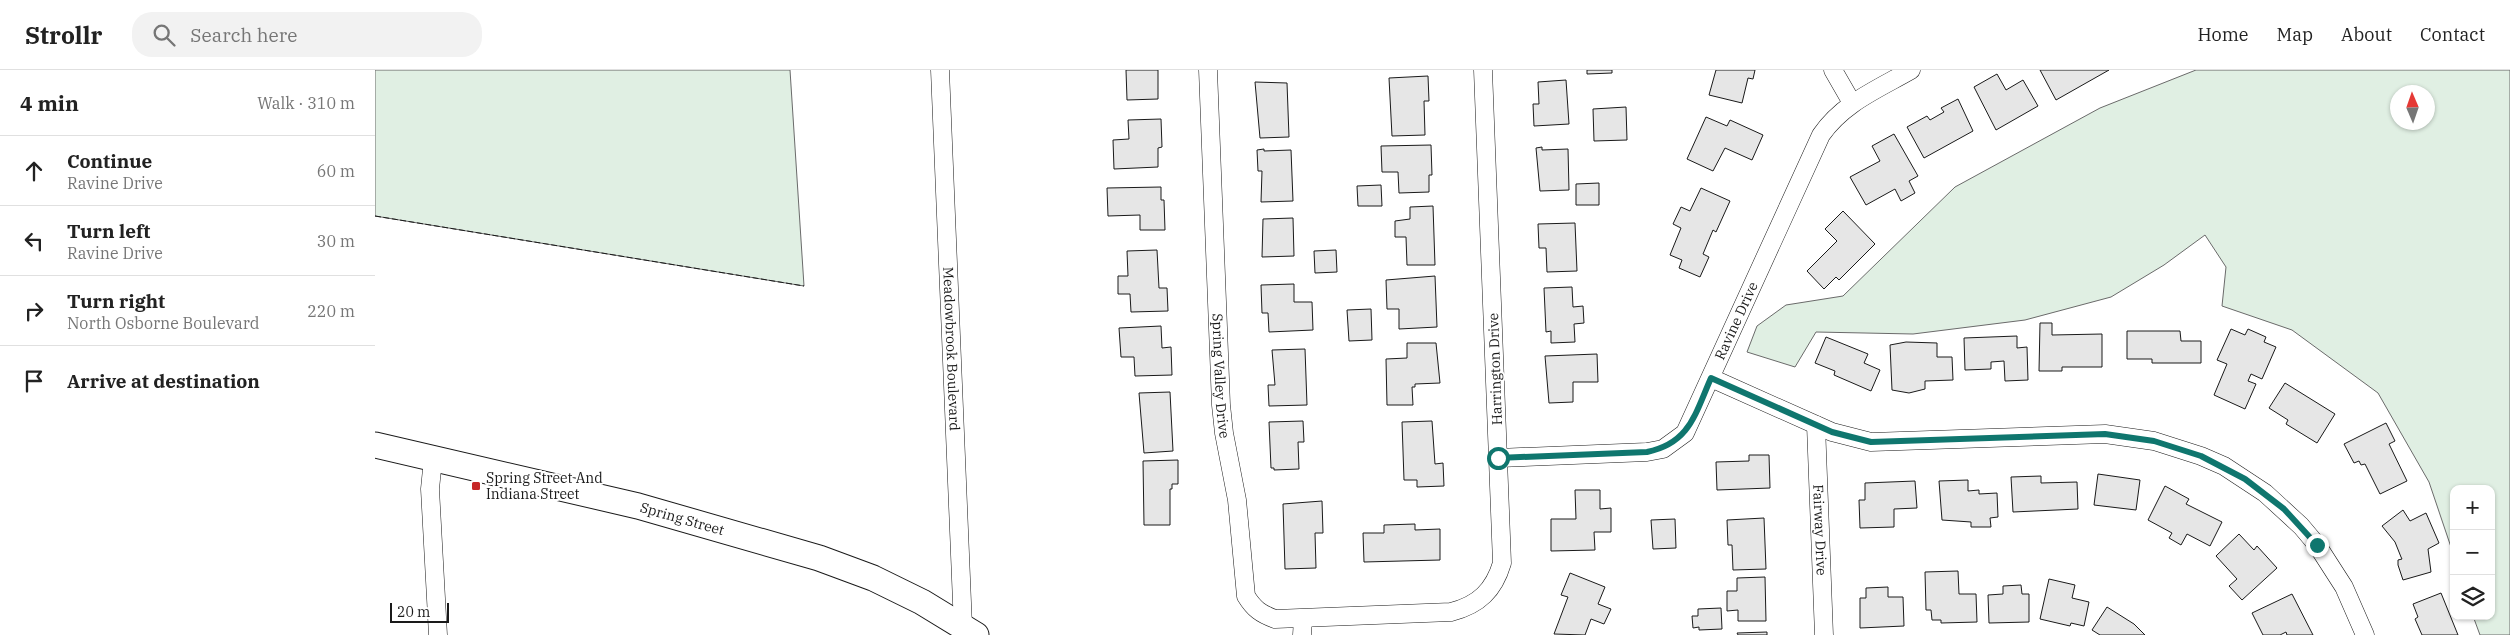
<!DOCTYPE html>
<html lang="en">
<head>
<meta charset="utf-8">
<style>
  :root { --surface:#fff; --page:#f2f2f2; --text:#222; --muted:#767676; --line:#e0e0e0 }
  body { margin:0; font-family:"IBM Plex Serif",serif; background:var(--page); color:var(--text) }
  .controls { position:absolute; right:15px; bottom:15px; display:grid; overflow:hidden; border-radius:10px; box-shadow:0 1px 4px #0004 }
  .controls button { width:45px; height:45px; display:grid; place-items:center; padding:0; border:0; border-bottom:1px solid var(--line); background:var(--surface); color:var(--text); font:25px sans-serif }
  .compass { position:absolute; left:2015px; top:15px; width:45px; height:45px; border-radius:50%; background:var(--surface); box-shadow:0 1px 4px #0004; rotate:358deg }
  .scale { position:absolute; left:15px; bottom:12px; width:59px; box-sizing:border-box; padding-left:5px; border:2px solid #1a1a1a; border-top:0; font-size:14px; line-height:18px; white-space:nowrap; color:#1a1a1a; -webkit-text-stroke:4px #fff; paint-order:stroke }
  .stop { position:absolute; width:15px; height:15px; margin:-11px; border:4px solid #0f766e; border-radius:50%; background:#fff }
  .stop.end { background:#0f766e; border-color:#fff; box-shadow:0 1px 5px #0008 }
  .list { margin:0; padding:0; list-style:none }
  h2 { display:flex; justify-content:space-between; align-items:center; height:65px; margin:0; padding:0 20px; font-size:21px }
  h2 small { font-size:16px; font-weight:400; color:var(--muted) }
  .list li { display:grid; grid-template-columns:32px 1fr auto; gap:15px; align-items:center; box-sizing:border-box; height:70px; padding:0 20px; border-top:1px solid var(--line) }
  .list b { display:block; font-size:19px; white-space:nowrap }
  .list p { margin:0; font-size:16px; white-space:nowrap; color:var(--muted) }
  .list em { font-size:16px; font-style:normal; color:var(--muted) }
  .icon { flex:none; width:28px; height:28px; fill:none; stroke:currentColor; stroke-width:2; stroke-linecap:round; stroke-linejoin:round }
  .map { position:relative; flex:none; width:2135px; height:565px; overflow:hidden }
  header { display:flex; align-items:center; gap:30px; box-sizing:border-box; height:70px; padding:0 25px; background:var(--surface); border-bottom:1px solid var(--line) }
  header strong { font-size:24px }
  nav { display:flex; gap:28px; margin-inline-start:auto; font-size:18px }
  .search { width:350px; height:45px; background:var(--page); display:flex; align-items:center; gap:12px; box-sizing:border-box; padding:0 18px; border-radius:20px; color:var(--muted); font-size:19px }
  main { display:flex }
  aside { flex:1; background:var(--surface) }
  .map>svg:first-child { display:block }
  .green { fill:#e0efe3; stroke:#6a6a6a; fill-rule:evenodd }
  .building { fill:#e6e6e6; stroke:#1a1a1a }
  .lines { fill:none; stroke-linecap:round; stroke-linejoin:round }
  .minor-casing { stroke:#1a1a1a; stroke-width:19 }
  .secondary-casing { stroke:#1a1a1a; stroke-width:27 }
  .minor { stroke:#fff; stroke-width:18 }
  .secondary { stroke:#fff; stroke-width:25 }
  .fence { stroke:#1a1a1a; stroke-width:1; stroke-dasharray:6 2.5; stroke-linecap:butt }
  .route { stroke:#0f766e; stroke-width:6 }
  .poi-dot { fill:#c62828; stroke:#fff; stroke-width:2 }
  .labels { text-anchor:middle; stroke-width:4; stroke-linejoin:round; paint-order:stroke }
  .street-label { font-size:14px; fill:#1a1a1a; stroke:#fff }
  .poi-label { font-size:14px; fill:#1a1a1a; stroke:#fff; text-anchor:start }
</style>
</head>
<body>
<header>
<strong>Strollr</strong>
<div class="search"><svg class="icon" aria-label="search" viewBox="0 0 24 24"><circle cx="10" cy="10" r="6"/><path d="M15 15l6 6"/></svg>Search here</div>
<nav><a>Home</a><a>Map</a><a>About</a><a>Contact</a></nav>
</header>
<main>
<aside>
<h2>4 min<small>Walk · 310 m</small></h2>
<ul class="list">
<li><svg class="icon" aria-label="ahead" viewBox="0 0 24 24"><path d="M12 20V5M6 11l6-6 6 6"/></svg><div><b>Continue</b><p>Ravine Drive</p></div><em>60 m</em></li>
<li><svg class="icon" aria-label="left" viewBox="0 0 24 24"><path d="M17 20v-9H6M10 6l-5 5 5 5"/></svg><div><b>Turn left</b><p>Ravine Drive</p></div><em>30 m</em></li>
<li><svg class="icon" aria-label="right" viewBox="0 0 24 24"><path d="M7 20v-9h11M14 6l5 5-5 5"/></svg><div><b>Turn right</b><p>North Osborne Boulevard</p></div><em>220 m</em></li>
<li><svg class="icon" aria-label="arrive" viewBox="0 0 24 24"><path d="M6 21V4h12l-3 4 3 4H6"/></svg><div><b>Arrive at destination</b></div></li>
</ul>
</aside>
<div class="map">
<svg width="2135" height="565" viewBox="0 0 2135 565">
  <rect width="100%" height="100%" fill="#fff"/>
  <!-- green -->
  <g class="green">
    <path d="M 0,0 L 415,0 L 429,216 L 0,146 Z"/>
    <path d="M 1821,0 L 2135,0 L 2135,565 L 2105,565 L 2098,546 L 2116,546 L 2116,419 L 2079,419 L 2079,486 L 2054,412 L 2003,323 L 1917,260 L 1847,236 L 1851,197 L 1830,165 L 1789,195 L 1736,227 L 1650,250 L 1538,264 L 1441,262 L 1420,297 L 1372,282 L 1382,256 L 1411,235 L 1468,226 L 1580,117 L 1725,38 ZM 2022,22 L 2052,22 L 2052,52 L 2022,52 Z"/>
  </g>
  <!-- building -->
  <g class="building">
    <path d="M 751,0 L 783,0 L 783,29 L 752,30 Z"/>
    <path d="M 1212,0 L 1237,0 L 1237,3 L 1212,4 Z"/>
    <path d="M 1341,0 L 1380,0 L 1378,9 L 1373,8 L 1367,33 L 1334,25 Z"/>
    <path d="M 1665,0 L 1734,0 L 1681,30 Z"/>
    <path d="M 1622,4 L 1631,20 L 1648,10 L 1663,36 L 1621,60 L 1599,17 Z"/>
    <path d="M 1053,6 L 1054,31 L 1049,31 L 1050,65 L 1017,66 L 1014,8 Z"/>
    <path d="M 1191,10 L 1194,54 L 1159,56 L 1158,34 L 1164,34 L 1163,12 Z"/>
    <path d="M 880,12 L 912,13 L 914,67 L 885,68 Z"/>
    <path d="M 1583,29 L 1598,61 L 1549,88 L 1532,57 L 1552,46 L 1555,50 L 1569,42 L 1566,38 Z"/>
    <path d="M 1251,37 L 1252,70 L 1219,71 L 1218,39 Z"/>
    <path d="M 1331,47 L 1352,56 L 1355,50 L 1388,65 L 1377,90 L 1350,78 L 1338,101 L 1312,89 Z"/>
    <path d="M 786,49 L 787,77 L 783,78 L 783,97 L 739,99 L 738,70 L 754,69 L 753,50 Z"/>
    <path d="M 1519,64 L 1543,106 L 1534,111 L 1540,123 L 1526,131 L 1520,119 L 1491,135 L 1475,107 L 1505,91 L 1497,76 Z"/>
    <path d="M 1056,75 L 1057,105 L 1054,105 L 1054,122 L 1024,123 L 1023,102 L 1007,102 L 1006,76 Z"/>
    <path d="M 1167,77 L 1167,80 L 1193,79 L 1194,120 L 1165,121 L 1161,78 Z"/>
    <path d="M 889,79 L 889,81 L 916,80 L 918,131 L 886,132 L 887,101 L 883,101 L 882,80 Z"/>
    <path d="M 1224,113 L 1224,135 L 1201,135 L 1201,114 Z"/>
    <path d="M 1006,115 L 1007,136 L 983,136 L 982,116 Z"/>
    <path d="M 786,117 L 786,130 L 789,130 L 790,160 L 765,160 L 765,145 L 733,146 L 732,118 Z"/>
    <path d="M 1326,118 L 1355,131 L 1341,162 L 1338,160 L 1328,184 L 1334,187 L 1325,207 L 1304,198 L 1307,190 L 1295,185 L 1306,158 L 1298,154 L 1306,137 L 1315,141 Z"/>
    <path d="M 1058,136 L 1060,195 L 1032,195 L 1031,167 L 1020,167 L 1020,151 L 1035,149 L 1035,137 Z"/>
    <path d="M 1468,141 L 1500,174 L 1464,210 L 1461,207 L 1449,219 L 1432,201 L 1462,171 L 1450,159 Z"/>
    <path d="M 918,148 L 919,186 L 887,187 L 888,149 Z"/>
    <path d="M 1200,153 L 1202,201 L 1172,202 L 1171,178 L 1164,178 L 1163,154 Z"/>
    <path d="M 782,180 L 784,218 L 792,218 L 793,241 L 756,242 L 755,224 L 743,224 L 743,206 L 753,206 L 752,181 Z"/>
    <path d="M 961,180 L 962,202 L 940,203 L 939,181 Z"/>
    <path d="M 1060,206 L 1062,257 L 1024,259 L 1024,239 L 1012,239 L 1011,210 Z"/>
    <path d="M 919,214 L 919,232 L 937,232 L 938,260 L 894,262 L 893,243 L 887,243 L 886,215 Z"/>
    <path d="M 1197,217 L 1198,237 L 1208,236 L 1209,253 L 1199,254 L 1200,272 L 1176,273 L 1176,261 L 1171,262 L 1169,218 Z"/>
    <path d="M 996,239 L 997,270 L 974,271 L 972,240 Z"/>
    <path d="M 1665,253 L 1677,253 L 1677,265 L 1727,264 L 1727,297 L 1687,297 L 1687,301 L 1664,301 Z"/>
    <path d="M 786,256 L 787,278 L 796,277 L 797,305 L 760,306 L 759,287 L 746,287 L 744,258 Z"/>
    <path d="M 1856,259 L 1870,265 L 1873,259 L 1891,267 L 1889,272 L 1901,277 L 1887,309 L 1876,304 L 1873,311 L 1881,314 L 1870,339 L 1839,325 L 1852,294 L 1842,290 Z"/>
    <path d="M 1752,261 L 1805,261 L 1806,271 L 1826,271 L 1826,293 L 1777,293 L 1777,289 L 1752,289 Z"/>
    <path d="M 1642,266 L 1642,278 L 1652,277 L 1653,310 L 1630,311 L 1629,291 L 1616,292 L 1616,299 L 1590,300 L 1589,268 Z"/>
    <path d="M 1451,267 L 1493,284 L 1489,293 L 1505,300 L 1496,321 L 1459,305 L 1460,301 L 1440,293 Z"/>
    <path d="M 1531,272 L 1562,273 L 1562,287 L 1577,287 L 1578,310 L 1550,311 L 1550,319 L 1534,323 L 1517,320 L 1515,275 Z"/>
    <path d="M 1032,273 L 1061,273 L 1065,313 L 1040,314 L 1040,317 L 1037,317 L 1038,335 L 1012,335 L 1011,289 L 1032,288 Z"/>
    <path d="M 930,279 L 932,335 L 894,336 L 893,315 L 900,315 L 897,280 Z"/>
    <path d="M 1222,284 L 1223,312 L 1198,312 L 1198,332 L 1174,333 L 1170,286 Z"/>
    <path d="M 1910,313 L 1960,344 L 1942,373 L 1911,354 L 1913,350 L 1894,338 Z"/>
    <path d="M 795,322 L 798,381 L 769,383 L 764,323 Z"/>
    <path d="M 928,351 L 929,372 L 923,372 L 924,399 L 899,400 L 899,398 L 896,398 L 894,352 Z"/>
    <path d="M 1057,351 L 1060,394 L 1068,393 L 1069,416 L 1042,417 L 1042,410 L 1029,410 L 1027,352 Z"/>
    <path d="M 2011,353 L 2020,371 L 2014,374 L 2032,411 L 2005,424 L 1990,394 L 1986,395 L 1984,391 L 1979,393 L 1969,374 Z"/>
    <path d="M 1374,385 L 1394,385 L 1395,418 L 1342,420 L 1341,392 L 1374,391 Z"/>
    <path d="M 803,390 L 803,414 L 797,414 L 797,419 L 795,419 L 795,455 L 769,455 L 768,391 Z"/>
    <path d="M 1723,404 L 1765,410 L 1761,440 L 1719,435 Z"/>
    <path d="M 1666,406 L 1666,413 L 1702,412 L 1703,439 L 1638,442 L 1636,407 Z"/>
    <path d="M 1593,410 L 1593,421 L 1604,420 L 1604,424 L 1622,423 L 1623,447 L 1615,448 L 1616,457 L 1596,457 L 1596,452 L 1567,450 L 1564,411 Z"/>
    <path d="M 1540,411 L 1542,438 L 1519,439 L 1519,457 L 1485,458 L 1484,430 L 1490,430 L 1490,413 Z"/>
    <path d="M 1790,416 L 1814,429 L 1811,434 L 1847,452 L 1835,476 L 1812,464 L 1806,475 L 1794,468 L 1797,463 L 1773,450 Z"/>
    <path d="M 1200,420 L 1225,420 L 1225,439 L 1236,438 L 1236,462 L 1219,462 L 1220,480 L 1176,481 L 1176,449 L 1201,449 Z"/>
    <path d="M 947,431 L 948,463 L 940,463 L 941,498 L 910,499 L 908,434 Z"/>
    <path d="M 2028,440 L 2035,451 L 2051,443 L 2064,473 L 2053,479 L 2056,502 L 2028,510 L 2023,495 L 2023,490 L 2027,489 L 2026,487 L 2020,472 L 2007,456 Z"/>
    <path d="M 1389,448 L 1391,499 L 1358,500 L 1357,475 L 1353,475 L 1352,450 Z"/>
    <path d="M 1300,449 L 1301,478 L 1278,479 L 1276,450 Z"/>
    <path d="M 1040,454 L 1040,460 L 1065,459 L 1065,490 L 989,492 L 988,463 L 1009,463 L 1009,455 Z"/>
    <path d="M 1864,464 L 1879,480 L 1882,476 L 1902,498 L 1867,530 L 1854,516 L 1862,509 L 1841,486 Z"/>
    <path d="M 1583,501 L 1584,524 L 1601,524 L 1602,552 L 1566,553 L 1566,550 L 1557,550 L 1556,540 L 1551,540 L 1550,502 Z"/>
    <path d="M 1195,503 L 1230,517 L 1223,534 L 1236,539 L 1229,554 L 1216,549 L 1210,565 L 1179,564 L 1193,527 L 1186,525 Z"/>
    <path d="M 1390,507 L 1391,551 L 1363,551 L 1363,540 L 1352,541 L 1352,521 L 1362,521 L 1362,508 Z"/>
    <path d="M 1674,509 L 1700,515 L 1697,528 L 1714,532 L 1709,556 L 1696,553 L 1695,556 L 1665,549 Z"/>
    <path d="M 1646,515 L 1647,524 L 1654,524 L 1654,552 L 1614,553 L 1613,525 L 1628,524 L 1628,516 Z"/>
    <path d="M 1513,517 L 1513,527 L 1528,527 L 1529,556 L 1485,558 L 1485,528 L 1491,528 L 1491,518 Z"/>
    <path d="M 2066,523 L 2083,565 L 2047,565 L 2040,549 L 2043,547 L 2038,534 Z"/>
    <path d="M 1917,524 L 1938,565 L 1912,565 L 1911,562 L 1905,565 L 1888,565 L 1877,543 Z"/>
    <path d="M 1732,537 L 1759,554 L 1770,565 L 1725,565 L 1717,560 Z"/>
    <path d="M 1346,538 L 1347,559 L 1324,560 L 1324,557 L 1318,558 L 1317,546 L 1323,546 L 1323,539 Z"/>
    <path d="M 1392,562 L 1392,565 L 1363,565 L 1362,563 Z"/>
  </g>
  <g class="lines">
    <defs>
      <g id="minor">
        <path id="s1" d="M 565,0 L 588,557"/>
        <path id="s2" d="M 833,0 L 846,335 L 849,363 L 862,430 L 871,526 C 879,539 886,544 900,549 L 1076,542 C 1104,535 1119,520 1127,493 L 1108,0"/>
        <path d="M 1458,0 L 1477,33"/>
        <path d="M 1336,308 L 1457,362 L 1496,372 L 1730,364 L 1779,371 L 1826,386 L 1849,396 L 1890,423 L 1926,456 L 1942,475 L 1969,517 L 1990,565"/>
        <path id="s3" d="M 1441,355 L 1449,565"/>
        <path id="s4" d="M 1123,388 L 1272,382 L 1288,379 L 1310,363 L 1446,65 C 1468,33 1503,19 1536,0"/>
        <path d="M 58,389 L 55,419 L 63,565"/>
        <path d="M 927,565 L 928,549"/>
      </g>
      <g id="secondary">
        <path id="s5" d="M 0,375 L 263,436 L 444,488 L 498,508 L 547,532 L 601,565"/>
      </g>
    </defs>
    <!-- minor casing -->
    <use href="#minor" class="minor-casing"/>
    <!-- secondary casing -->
    <use href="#secondary" class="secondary-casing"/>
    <!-- minor -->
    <use href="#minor" class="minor"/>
    <!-- secondary -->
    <use href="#secondary" class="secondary"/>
    <!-- fence -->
    <path class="fence" d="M 0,146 L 429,216"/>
  </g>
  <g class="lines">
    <!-- route -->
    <path class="route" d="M 1123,388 L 1272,382 C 1315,373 1320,344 1336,308 L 1457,362 L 1496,372 L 1730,364 L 1779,371 L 1826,386 L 1870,409 L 1909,439 L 1942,475"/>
  </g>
  <!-- markers -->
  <rect class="poi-dot" x="96" y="411" width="10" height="10" rx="2.5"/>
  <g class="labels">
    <!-- street labels -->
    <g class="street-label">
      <text dy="5" stroke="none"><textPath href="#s4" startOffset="316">Ravine Drive</textPath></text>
      <text dy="5" stroke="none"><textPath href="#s1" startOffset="279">Meadowbrook Boulevard</textPath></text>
      <text transform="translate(1120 299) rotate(-92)" y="5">Harrington Drive</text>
      <text dy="5" stroke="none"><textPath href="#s2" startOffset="306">Spring Valley Drive</textPath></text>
      <text dy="5" stroke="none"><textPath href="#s5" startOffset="316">Spring Street</textPath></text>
      <text dy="5" stroke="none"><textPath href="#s3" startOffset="105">Fairway Drive</textPath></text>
    </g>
    <!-- poi labels -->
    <g class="poi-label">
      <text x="111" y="413">Spring Street And<tspan x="111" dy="16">Indiana Street</tspan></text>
    </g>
  </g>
</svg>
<div class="controls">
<button>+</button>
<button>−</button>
<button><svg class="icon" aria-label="layers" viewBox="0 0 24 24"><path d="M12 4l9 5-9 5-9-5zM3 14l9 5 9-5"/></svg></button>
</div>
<svg class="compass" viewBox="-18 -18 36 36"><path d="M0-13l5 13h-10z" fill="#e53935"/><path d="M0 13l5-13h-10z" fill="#767676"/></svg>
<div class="scale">20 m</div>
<div class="stop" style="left:1123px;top:388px"></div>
<div class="stop end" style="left:1942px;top:475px"></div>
</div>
</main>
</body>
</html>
